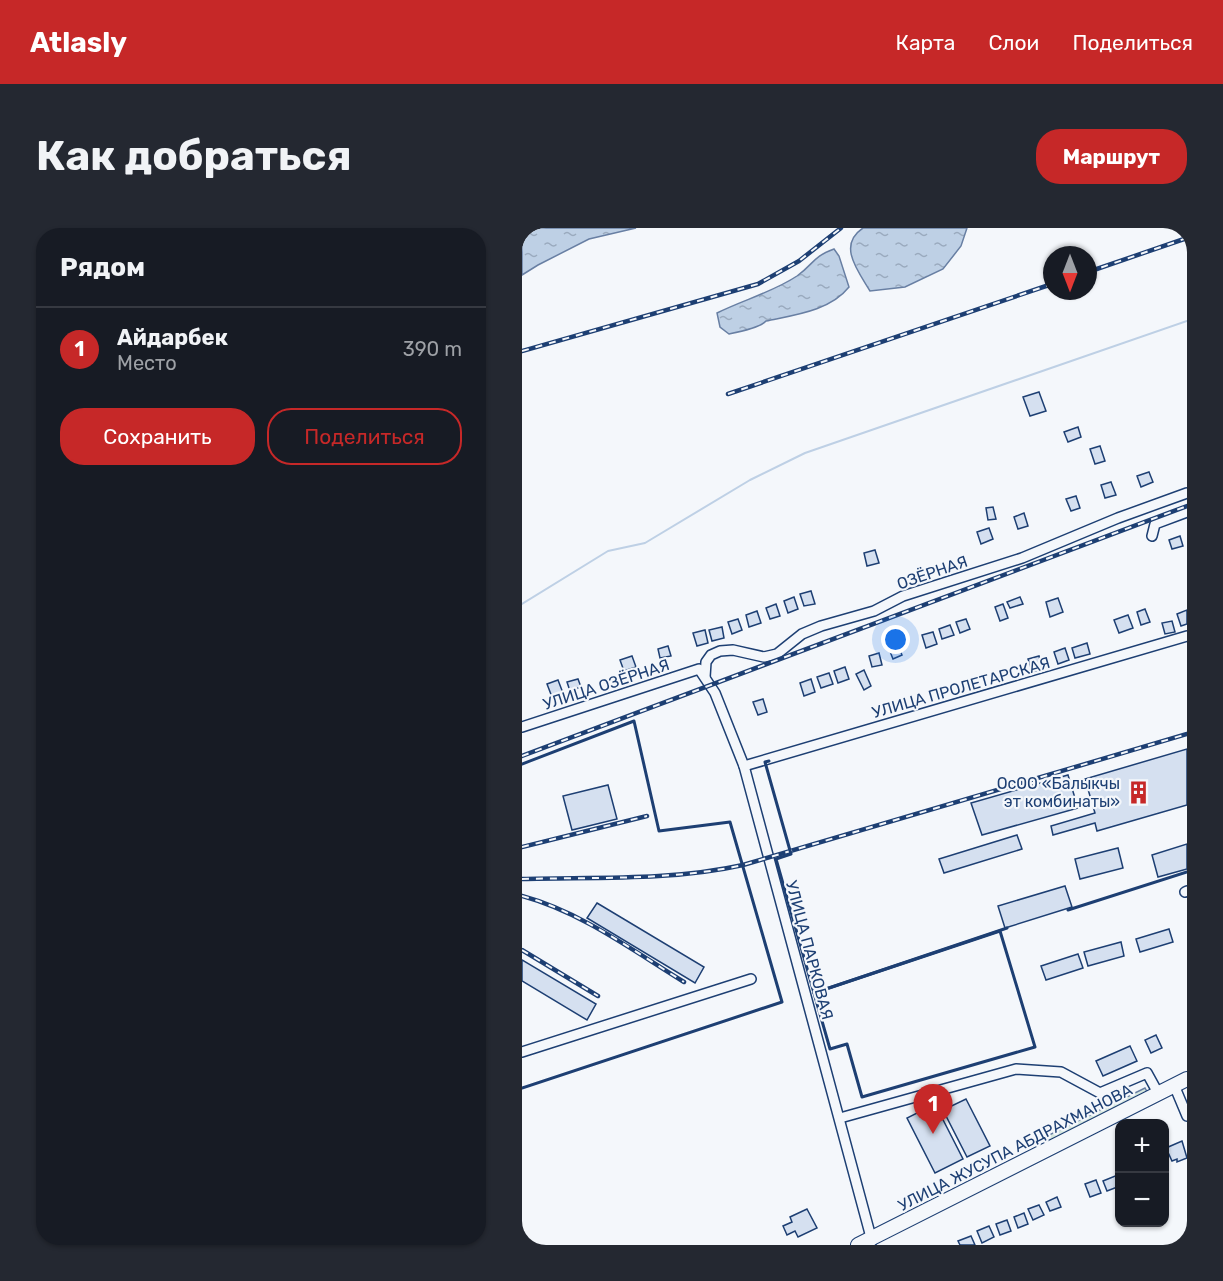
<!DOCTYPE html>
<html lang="ru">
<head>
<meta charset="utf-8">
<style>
  :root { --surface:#171b24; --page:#242831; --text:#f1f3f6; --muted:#9ea1a6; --line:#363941; --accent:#c62828 }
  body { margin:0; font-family:Rubik,sans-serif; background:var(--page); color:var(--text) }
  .controls { position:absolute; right:18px; bottom:18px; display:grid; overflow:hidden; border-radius:12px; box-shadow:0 2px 4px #0004 }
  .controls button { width:54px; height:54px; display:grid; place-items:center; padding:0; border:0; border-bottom:2px solid var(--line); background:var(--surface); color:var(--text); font:30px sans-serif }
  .compass { position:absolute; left:521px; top:18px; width:54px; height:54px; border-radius:50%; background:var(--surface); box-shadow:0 2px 4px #0004; rotate:180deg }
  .you { position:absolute; left:374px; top:412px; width:21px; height:21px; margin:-15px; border:4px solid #fff; border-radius:50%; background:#1a73e8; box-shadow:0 0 0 9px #1a73e833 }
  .badge { display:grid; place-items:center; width:39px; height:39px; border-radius:50%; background:var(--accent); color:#fff; font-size:20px; font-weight:700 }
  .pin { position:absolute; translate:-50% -50px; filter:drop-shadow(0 2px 3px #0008) }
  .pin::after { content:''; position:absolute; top:32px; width:21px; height:18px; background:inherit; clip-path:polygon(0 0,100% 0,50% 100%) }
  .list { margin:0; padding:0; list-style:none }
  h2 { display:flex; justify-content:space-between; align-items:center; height:78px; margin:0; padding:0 24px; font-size:26px }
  h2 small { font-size:20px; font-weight:400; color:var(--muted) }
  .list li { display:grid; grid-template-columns:39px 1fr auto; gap:18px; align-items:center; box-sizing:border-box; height:84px; padding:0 24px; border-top:2px solid var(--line) }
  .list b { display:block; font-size:22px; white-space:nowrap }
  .list p { margin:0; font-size:20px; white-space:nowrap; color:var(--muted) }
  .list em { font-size:20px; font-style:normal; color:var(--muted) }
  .actions { display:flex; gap:12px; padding:18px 24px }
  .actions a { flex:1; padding:14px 0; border:2px solid var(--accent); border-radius:24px; text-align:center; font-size:21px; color:var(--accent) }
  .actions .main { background:var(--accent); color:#fff }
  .map { position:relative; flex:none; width:665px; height:1017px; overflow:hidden; border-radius:24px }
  header { display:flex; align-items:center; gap:36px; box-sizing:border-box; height:84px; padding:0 30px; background:var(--accent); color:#fff }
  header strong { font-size:28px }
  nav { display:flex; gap:33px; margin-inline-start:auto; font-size:21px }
  .intro { display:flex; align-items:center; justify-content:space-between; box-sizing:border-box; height:144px; padding:0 36px }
  h1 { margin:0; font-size:42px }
  .button { padding:15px 27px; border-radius:24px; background:var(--accent); color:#fff; font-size:21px; font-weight:700 }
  main { display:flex; gap:36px; padding:0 36px }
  aside { flex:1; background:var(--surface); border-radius:24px; box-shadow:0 2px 4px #0004 }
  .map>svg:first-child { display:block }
  .grass { fill:url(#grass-tufts); stroke:#687fa3; stroke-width:1.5 }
  .water { fill:url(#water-ripples); stroke:#687fa3; stroke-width:1.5 }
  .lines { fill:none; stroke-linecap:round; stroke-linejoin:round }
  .stream { stroke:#bed0e5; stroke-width:2 }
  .building { fill:#d5e0f0; stroke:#1d3f73; stroke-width:1.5 }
  .minor-casing { stroke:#1d3f73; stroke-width:12 }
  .highway-casing { stroke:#1d3f73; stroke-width:16 }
  .minor { stroke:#f4f7fb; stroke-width:9 }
  .highway { stroke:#f4f7fb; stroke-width:14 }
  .rail-casing { stroke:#1d3f73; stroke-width:4.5 }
  .rail { stroke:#f4f7fb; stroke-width:2; stroke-dasharray:7; stroke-linecap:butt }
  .wall { stroke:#1d3f73; stroke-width:3 }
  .labels { text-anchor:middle; stroke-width:4.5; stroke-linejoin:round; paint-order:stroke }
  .street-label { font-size:16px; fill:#1d3f73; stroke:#f4f7fb }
  .poi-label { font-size:16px; fill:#1d3f73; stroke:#f4f7fb; text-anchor:end }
</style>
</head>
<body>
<header>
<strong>Atlasly</strong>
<nav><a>Карта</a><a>Слои</a><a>Поделиться</a></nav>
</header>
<div class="intro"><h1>Как добраться</h1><a class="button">Маршрут</a></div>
<main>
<aside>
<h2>Рядом<small></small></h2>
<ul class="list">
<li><span class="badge">1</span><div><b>Айдарбек</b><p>Место</p></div><em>390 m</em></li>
</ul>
<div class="actions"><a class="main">Сохранить</a><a>Поделиться</a></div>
</aside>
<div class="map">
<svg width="665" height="1017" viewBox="0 0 665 1017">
  <defs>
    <pattern id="grass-tufts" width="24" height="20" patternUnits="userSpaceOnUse" patternTransform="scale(1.5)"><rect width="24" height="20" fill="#d7e8df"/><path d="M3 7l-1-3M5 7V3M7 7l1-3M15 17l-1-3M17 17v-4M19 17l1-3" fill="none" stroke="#b8c8c3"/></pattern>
    <pattern id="water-ripples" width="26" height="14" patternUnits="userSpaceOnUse" patternTransform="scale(1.5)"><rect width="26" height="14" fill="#bed0e5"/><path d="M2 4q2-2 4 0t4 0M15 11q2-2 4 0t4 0" fill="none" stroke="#9aaabe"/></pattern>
  </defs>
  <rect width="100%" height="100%" fill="#f4f7fb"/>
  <!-- grass -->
  <path class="grass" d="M 623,860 L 628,869 L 530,919 L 525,908 Z"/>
  <!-- water -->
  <g class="water">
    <path d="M 0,0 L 114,0 L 67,11 L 16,37 L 0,47 Z"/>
    <path d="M 341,0 L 445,0 L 439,18 L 421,41 L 383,59 L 348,63 C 336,43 315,17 341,0 Z"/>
    <path d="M 312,21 L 317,28 L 327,59 C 308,83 272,87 244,93 C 238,100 217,104 207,106 L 198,99 L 195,85 C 221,72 251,64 275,48 C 292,36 290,29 312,21 Z"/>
  </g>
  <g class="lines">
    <!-- stream -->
    <path class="stream" d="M 0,376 L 86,323 L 123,315 L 228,252 L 283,225 L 665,93"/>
  </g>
  <!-- building -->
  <g class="building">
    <path d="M 517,164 L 524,183 L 508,188 L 501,169 Z"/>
    <path d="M 556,199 L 559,209 L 546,214 L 542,204 Z"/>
    <path d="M 578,218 L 583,233 L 573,236 L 568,221 Z"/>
    <path d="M 627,244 L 631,254 L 619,259 L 615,248 Z"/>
    <path d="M 589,254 L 594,267 L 583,270 L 579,257 Z"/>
    <path d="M 554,268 L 558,280 L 549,283 L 544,271 Z"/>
    <path d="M 471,279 L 474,291 L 466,292 L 464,280 Z"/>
    <path d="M 502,285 L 506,298 L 496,301 L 492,289 Z"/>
    <path d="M 467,300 L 471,311 L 459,316 L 455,304 Z"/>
    <path d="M 658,308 L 661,318 L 650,321 L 647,312 Z"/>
    <path d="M 353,322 L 357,335 L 345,338 L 342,325 Z"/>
    <path d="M 289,363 L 293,376 L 282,378 L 278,366 Z"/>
    <path d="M 272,369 L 276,381 L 266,385 L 262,373 Z"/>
    <path d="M 498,369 L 501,376 L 488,380 L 485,374 Z"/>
    <path d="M 536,370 L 541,384 L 528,389 L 524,374 Z"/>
    <path d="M 254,376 L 258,388 L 248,391 L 244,380 Z"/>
    <path d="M 481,376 L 486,390 L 478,393 L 473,379 Z"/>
    <path d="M 623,381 L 628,394 L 619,397 L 615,384 Z"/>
    <path d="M 665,382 L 665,396 L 659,398 L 655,386 Z"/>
    <path d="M 235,383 L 239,395 L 227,399 L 224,387 Z"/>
    <path d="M 606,387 L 611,400 L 597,405 L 592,392 Z"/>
    <path d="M 216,391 L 220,402 L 210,406 L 206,394 Z"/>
    <path d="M 444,391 L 448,401 L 438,405 L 434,394 Z"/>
    <path d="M 650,393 L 653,404 L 643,406 L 640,395 Z"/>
    <path d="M 428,397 L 432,407 L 420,411 L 417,401 Z"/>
    <path d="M 200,399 L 202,410 L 190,413 L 187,402 Z"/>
    <path d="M 183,402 L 186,415 L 175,418 L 171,405 Z"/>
    <path d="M 411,404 L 415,416 L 404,420 L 400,407 Z"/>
    <path d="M 565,415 L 568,426 L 553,430 L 550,420 Z"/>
    <path d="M 376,417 L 380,427 L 371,431 L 367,421 Z"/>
    <path d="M 146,418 L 149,428 L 138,430 L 136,421 Z"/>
    <path d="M 543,420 L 547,432 L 536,436 L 532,424 Z"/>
    <path d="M 357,425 L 360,437 L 350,439 L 347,428 Z"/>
    <path d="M 110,428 L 114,439 L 102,443 L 98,432 Z"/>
    <path d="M 517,428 L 520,441 L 510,444 L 506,431 Z"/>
    <path d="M 323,439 L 327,451 L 316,455 L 312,443 Z"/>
    <path d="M 342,442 L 349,458 L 342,462 L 334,446 Z"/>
    <path d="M 307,445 L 311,456 L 299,460 L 295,449 Z"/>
    <path d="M 56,451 L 59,459 L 48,463 L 45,454 Z"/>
    <path d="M 289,451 L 293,464 L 282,468 L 278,455 Z"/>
    <path d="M 36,452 L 41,465 L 30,469 L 25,456 Z"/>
    <path d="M 241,471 L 245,484 L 236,487 L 231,474 Z"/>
    <path d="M 665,521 L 665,577 L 575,603 L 573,595 L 531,607 L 529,598 L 573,585 L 563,551 Z"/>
    <path d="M 546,547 L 556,580 L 460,607 L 449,575 Z"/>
    <path d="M 86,557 L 95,591 L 50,602 L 41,568 Z"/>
    <path d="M 495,607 L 500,621 L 422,645 L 417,631 Z"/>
    <path d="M 665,616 L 665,641 L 636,649 L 630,627 Z"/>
    <path d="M 596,620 L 601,640 L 558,651 L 553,631 Z"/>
    <path d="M 543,658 L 550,679 L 483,700 L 476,678 Z"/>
    <path d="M 75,675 L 182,739 L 173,755 L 65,690 Z"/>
    <path d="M 647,701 L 651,714 L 618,724 L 614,711 Z"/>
    <path d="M 599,714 L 602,728 L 566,738 L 562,724 Z"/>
    <path d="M 556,726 L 561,740 L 524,752 L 519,738 Z"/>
    <path d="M 0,732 L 74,776 L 65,792 L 0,753 Z"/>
    <path d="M 634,807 L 640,820 L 629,825 L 623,812 Z"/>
    <path d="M 608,818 L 615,833 L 581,848 L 574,833 Z"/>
    <path d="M 444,871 L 468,918 L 445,929 L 421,882 Z"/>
    <path d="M 413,876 L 441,931 L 413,945 L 385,890 Z"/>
    <path d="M 660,913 L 665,930 L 655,934 L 655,931 L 650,933 L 644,920 Z"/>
    <path d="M 598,946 L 598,958 L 585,963 L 581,953 Z"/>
    <path d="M 574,952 L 579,965 L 568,969 L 563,956 Z"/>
    <path d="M 535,969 L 539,979 L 528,983 L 524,974 Z"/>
    <path d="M 517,977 L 522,987 L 511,992 L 506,981 Z"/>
    <path d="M 285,981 L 295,1000 L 276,1009 L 273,1003 L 265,1007 L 261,998 L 270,994 L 268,989 Z"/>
    <path d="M 502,985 L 506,996 L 496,1000 L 492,989 Z"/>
    <path d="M 485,992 L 489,1003 L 478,1007 L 474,996 Z"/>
    <path d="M 467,998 L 472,1009 L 460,1015 L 455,1003 Z"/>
    <path d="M 449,1008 L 453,1017 L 438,1017 L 436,1013 Z"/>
  </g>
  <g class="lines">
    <defs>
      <g id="minor">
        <path d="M 630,308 L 633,296 L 665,284"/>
        <path d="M 183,449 L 184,434 L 189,427 L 198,423 L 211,422 L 242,429 L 255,426 L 280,406 L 299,398 L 352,383 L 381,368 L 500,330 L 596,290 L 665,265"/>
        <path d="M 0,499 L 177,441 L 193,465 L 222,538 L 350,1013"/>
        <path d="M 222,538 L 665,408"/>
        <path d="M 663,664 L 665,663"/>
        <path d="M 0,824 L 229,751"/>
        <path d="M 652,857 L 665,888"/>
        <path d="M 318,890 L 494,841 L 539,844 L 578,865 L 625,845 L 636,865"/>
      </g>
      <path id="highway" d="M 336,1017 L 665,851"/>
    </defs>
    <!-- minor casing -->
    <use href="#minor" class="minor-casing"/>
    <!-- highway casing -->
    <use href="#highway" class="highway-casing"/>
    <!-- minor -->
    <use href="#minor" class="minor"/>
    <!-- highway -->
    <use href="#highway" class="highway"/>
    <defs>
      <g id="rail">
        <path d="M 566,44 L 665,10"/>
        <path d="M 0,123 L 236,56 L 277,33 L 319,0"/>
        <path d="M 206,166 L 530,56"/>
        <path d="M 0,528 L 665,278"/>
        <path d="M 0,619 L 125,588"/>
        <path d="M 0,651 C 73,649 149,653 221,637 L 665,506"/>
        <path d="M 0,668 C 59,684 110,722 162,754"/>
        <path d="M 0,722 L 76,768"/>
      </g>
    </defs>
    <!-- rail casing -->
    <use href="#rail" class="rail-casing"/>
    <!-- rail -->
    <use href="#rail" class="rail"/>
    <!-- wall -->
    <g class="wall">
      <path d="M 247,533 L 243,534 L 269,626 L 254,631 L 292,765 L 485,700"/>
      <path d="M 0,536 L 112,493 L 137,603 L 208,594 L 260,774 L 0,860"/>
      <path d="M 546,682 L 665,644"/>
      <path d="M 478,703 L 513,819 L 340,869 L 325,816 L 308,821 L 292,765 Z"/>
    </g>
  </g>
  <!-- icons -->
  <defs>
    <symbol id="building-bare" viewBox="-9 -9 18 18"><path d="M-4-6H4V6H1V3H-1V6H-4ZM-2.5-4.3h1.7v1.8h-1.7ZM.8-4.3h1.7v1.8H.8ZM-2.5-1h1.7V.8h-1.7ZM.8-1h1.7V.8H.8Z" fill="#c62828" stroke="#f4f7fb" stroke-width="2.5" paint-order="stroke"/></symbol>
  </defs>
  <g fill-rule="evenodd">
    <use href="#building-bare" x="600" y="548" width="33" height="33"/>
  </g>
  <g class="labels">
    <!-- street labels -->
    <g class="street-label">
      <text transform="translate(410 344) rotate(-19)" y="6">ОЗЁРНАЯ</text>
      <text transform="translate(84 456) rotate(-18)" y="6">УЛИЦА ОЗЁРНАЯ</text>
      <text transform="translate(439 459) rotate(-16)" y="6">УЛИЦА ПРОЛЕТАРСКАЯ</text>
      <text transform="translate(288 722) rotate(75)" y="6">УЛИЦА ПАРКОВАЯ</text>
      <text transform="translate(493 919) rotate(-27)" y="6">УЛИЦА ЖУСУПА АБДРАХМАНОВА</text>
    </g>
    <!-- poi labels -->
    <g class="poi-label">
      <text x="598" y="561">ОсОО «Балыкчы<tspan x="598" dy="18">эт комбинаты»</tspan></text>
    </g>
  </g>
</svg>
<div class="controls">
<button>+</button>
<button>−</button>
</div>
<svg class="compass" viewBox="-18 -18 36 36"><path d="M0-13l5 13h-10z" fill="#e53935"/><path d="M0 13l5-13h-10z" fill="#9ea1a6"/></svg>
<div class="you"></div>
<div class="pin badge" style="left:411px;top:906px">1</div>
</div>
</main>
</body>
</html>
